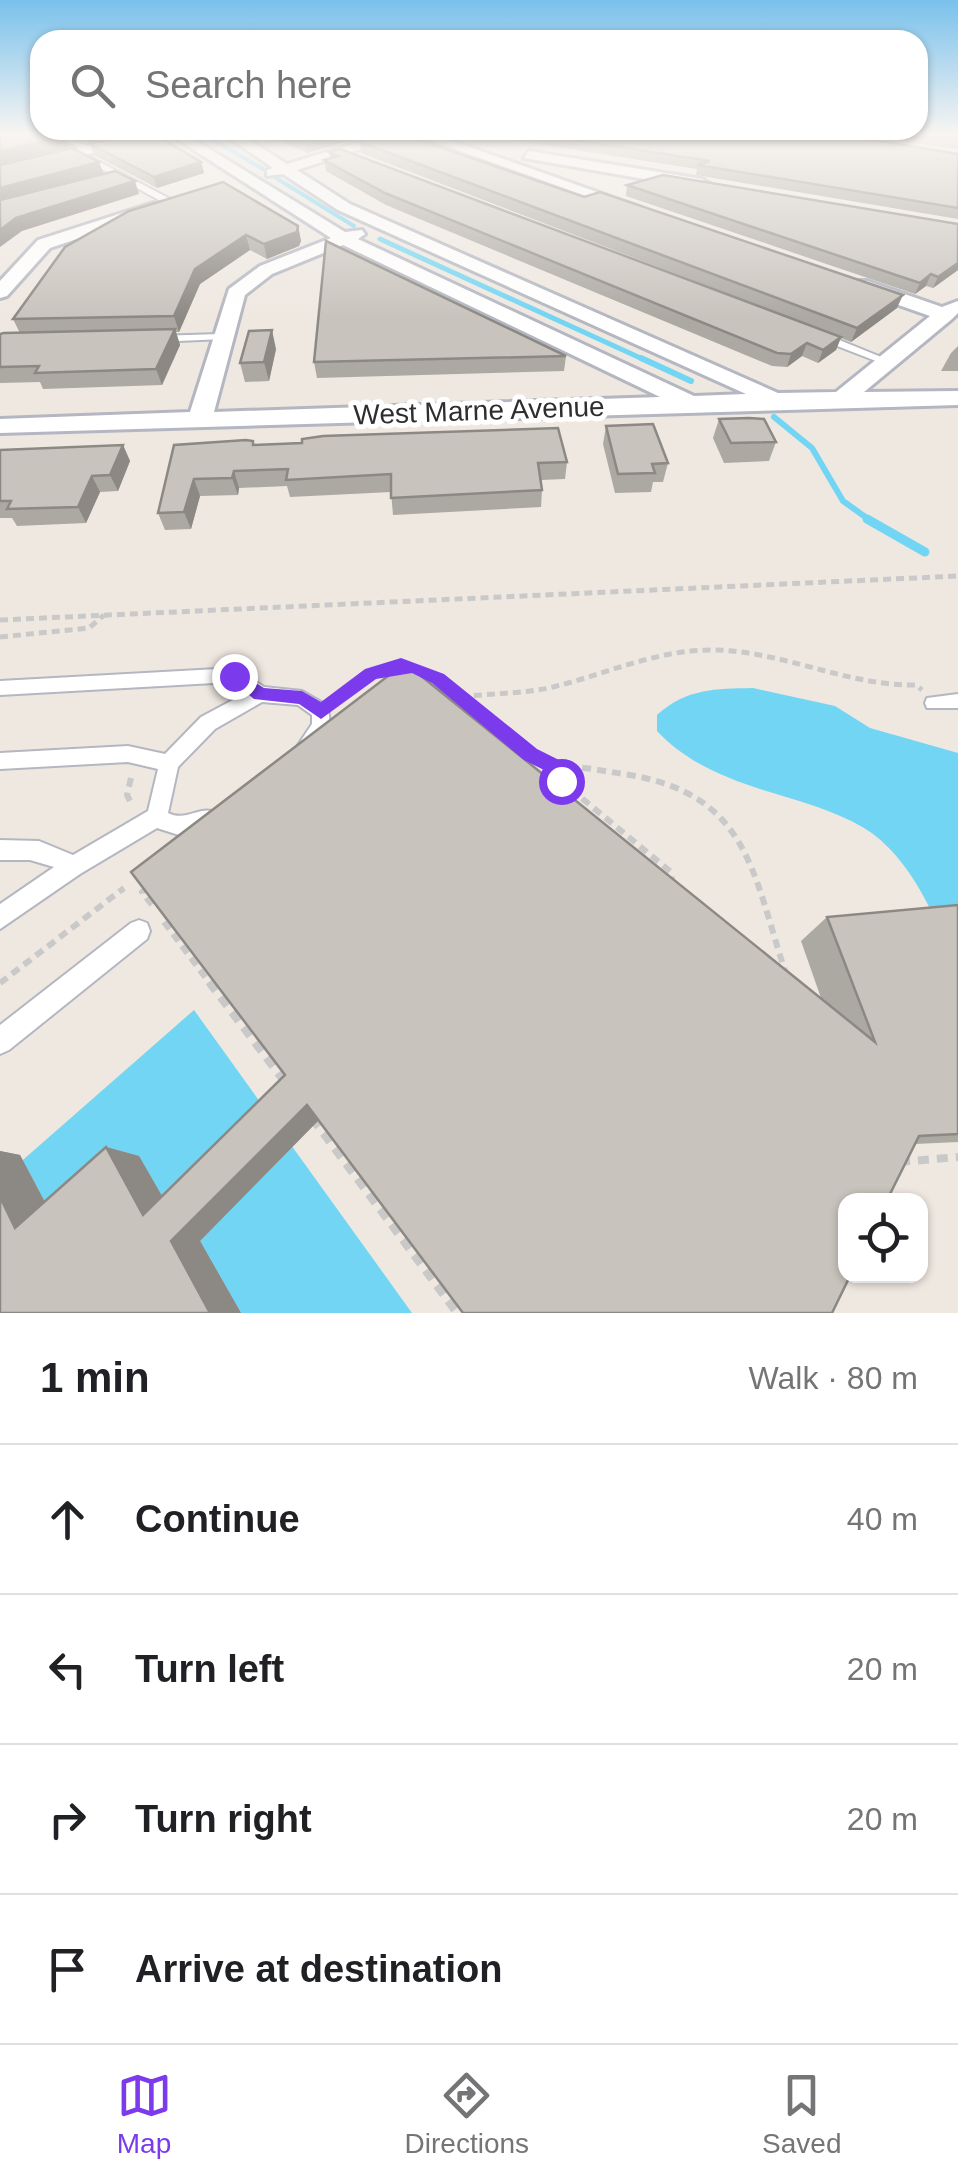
<!DOCTYPE html>
<html lang="en">
<head>
<meta charset="utf-8">
<style>
  :root { --surface:#fff; --page:#f2f2f2; --text:#202124; --muted:#757577; --line:#e0e0e0; --accent:#7c3aed }
  body { margin:0; font-family:Helvetica,sans-serif; background:var(--page); color:var(--text) }
  .controls { position:absolute; right:30px; bottom:30px; display:grid; overflow:hidden; border-radius:20px; box-shadow:0 2px 8px #0004 }
  .controls button { width:90px; height:90px; display:grid; place-items:center; padding:0; border:0; border-bottom:2px solid var(--line); background:var(--surface); color:var(--text); font:50px sans-serif }
  .stop { position:absolute; width:30px; height:30px; margin:-22px; border:8px solid #7c3aed; border-radius:50%; background:#fff }
  .stop.end { background:#7c3aed; border-color:#fff; box-shadow:0 2px 10px #0008 }
  .list { margin:0; padding:0; list-style:none }
  h2 { display:flex; justify-content:space-between; align-items:center; height:130px; margin:0; padding:0 40px; font-size:42px }
  h2 small { font-size:32px; font-weight:400; color:var(--muted) }
  .list li { display:grid; grid-template-columns:65px 1fr auto; gap:30px; align-items:center; box-sizing:border-box; height:150px; padding:0 40px; border-top:2px solid var(--line) }
  .list b { display:block; font-size:38px; white-space:nowrap }
  .list em { font-size:32px; font-style:normal; color:var(--muted) }
  .icon { flex:none; width:55px; height:55px; fill:none; stroke:currentColor; stroke-width:2; stroke-linecap:round; stroke-linejoin:round }
  .map { position:relative; flex:none; width:958px; height:1313px; overflow:hidden }
  .search { position:absolute; background:var(--surface); box-shadow:0 2px 8px #0004; left:30px; right:30px; top:30px; height:110px; display:flex; align-items:center; gap:25px; box-sizing:border-box; padding:0 35px; border-radius:30px; color:var(--muted); font-size:38px }
  .sheet { height:730px; background:var(--surface) }
  nav { display:flex; justify-content:space-around; align-items:center; box-sizing:border-box; height:140px; border-top:2px solid var(--line); background:var(--surface); font-size:28px; color:var(--muted) }
  nav a { display:grid; justify-items:center; gap:5px }
  nav .on { color:var(--accent) }
  .map>svg:first-child { display:block }
  .water { fill:#72d5f3 }
  .lines { fill:none; stroke-linecap:round; stroke-linejoin:round }
  .stream-far3 { stroke:#72d5f3; stroke-width:4 }
  .stream-far2 { stroke:#72d5f3; stroke-width:5 }
  .stream-far1 { stroke:#72d5f3; stroke-width:6 }
  .stream { stroke:#72d5f3; stroke-width:9 }
  .service-casing { stroke:#b4b7c1; stroke-width:4 }
  .minor-casing { stroke:#b4b7c1; stroke-width:6 }
  .path-far2 { stroke:#c9c9c9; stroke-width:5; stroke-dasharray:8 5; stroke-linecap:butt }
  .path-far1 { stroke:#c9c9c9; stroke-width:6; stroke-dasharray:9 6; stroke-linecap:butt }
  .path { stroke:#c9c9c9; stroke-width:8; stroke-dasharray:11 8; stroke-linecap:butt }
  .service { fill:#fff; fill-rule:evenodd }
  .minor { fill:#fff; fill-rule:evenodd }
  .wall { fill:#aca8a2 }
  .shaded-wall { fill:#8c8884 }
  .building { fill:#c8c3bc; stroke:#8c8884; stroke-width:2.5 }
  .route { fill:#7c3aed }
  .labels { text-anchor:middle; stroke-width:10; stroke-linejoin:round; paint-order:stroke }
  .far-street-label { font-size:28px; fill:#2e2e2e; stroke:#fff }
</style>
</head>
<body>
<div class="map">
<svg width="958" height="1313" viewBox="0 0 958 1313">
  <rect width="100%" height="100%" fill="#efe8e1"/>
  <!-- water -->
  <g class="water">
    <path d="M 753,688 L 835,706 L 870,728 L 958,753 L 958,975 C 939,924 912,857 864,828 C 834,810 796,800 763,790 C 723,777 686,762 657,731 L 657,715 C 687,688 715,689 753,688 Z"/>
    <path d="M 194,1010 L 412,1313 L 0,1313 L 0,1180 Z"/>
  </g>
  <g class="lines">
    <!-- stream-far3 -->
    <g class="stream-far3">
      <path d="M 203,134 L 263,169"/>
      <path d="M 276,178 L 354,226"/>
    </g>
    <!-- stream-far2 -->
    <path class="stream-far2" d="M 380,239 L 647,361"/>
    <!-- stream-far1 -->
    <g class="stream-far1">
      <path d="M 641,358 L 691,381"/>
      <path d="M 774,417 L 812,448 L 843,501 L 871,521"/>
    </g>
    <!-- stream -->
    <path class="stream" d="M 867,519 L 925,552"/>
    <defs>
      <g id="service">
        <path d="M 53,134 L 63,134 L 94,150 L 87,152 Z"/>
        <path d="M 79,151 L 174,201 L 175,203 L 168,205 L 76,155 Z"/>
        <path d="M 814,333 L 822,333 L 891,361 L 881,363 L 814,337 Z"/>
        <path d="M 220,334 L 224,335 L 224,339 L 155,342 L 149,339 L 155,336 Z"/>
        <path d="M 235,668 L 264,687 L 302,691 L 328,706 L 330,726 C 324,739 315,760 299,754 L 296,748 L 312,724 L 312,715 L 298,705 L 262,702 L 215,729 L 178,767 L 168,813 C 186,822 199,806 215,812 L 218,819 L 215,826 L 182,836 L 157,828 L 80,874 L 0,929 L 0,904 L 54,867 L 30,860 L 0,860 L 0,840 L 39,841 L 73,855 L 148,811 L 158,769 L 128,762 L 0,769 L 0,753 L 128,746 L 165,754 L 201,717 L 246,693 L 232,682 L 0,695 L 0,681 Z"/>
        <path d="M 958,694 L 958,708 L 927,708 L 925,703 L 927,698 Z"/>
        <path d="M 139,920 L 147,923 L 150,931 L 147,939 L 9,1050 L 0,1054 L 0,1025 L 131,923 Z"/>
      </g>
      <g id="minor">
        <path d="M 169,134 L 185,134 L 345,232 L 362,230 L 365,234 L 358,239 L 694,396 L 746,394 L 338,210 L 283,174 L 267,176 L 267,170 L 273,168 L 224,134 L 240,134 L 287,164 L 386,134 L 407,134 L 297,170 L 350,204 L 778,393 L 836,392 L 930,316 L 853,289 L 853,281 L 867,281 L 942,307 L 958,301 L 958,313 L 952,319 L 864,392 L 958,391 L 958,405 L 0,433 L 0,419 L 190,412 L 229,289 L 260,266 L 331,238 ZM 343,245 L 660,397 L 214,412 L 245,295 L 272,274 Z"/>
        <path d="M 413,134 L 433,134 L 642,208 L 628,211 Z"/>
        <path d="M 131,135 L 136,142 L 0,176 L 0,168 Z"/>
        <path d="M 529,151 L 702,179 L 710,184 L 702,189 L 524,158 Z"/>
        <path d="M 153,203 L 159,205 L 159,211 L 50,248 L 7,296 L 0,298 L 0,281 L 38,240 Z"/>
      </g>
    </defs>
    <!-- service casing -->
    <use href="#service" class="service-casing"/>
    <!-- minor casing -->
    <use href="#minor" class="minor-casing"/>
    <!-- path-far2 -->
    <g class="path-far2">
      <path d="M 0,620 L 958,576"/>
      <path d="M 0,637 L 89,628 L 104,615"/>
      <path d="M 461,697 C 492,693 523,694 553,687 C 606,674 656,650 711,650 C 782,650 845,686 916,685 L 922,690"/>
      <path d="M 339,698 C 416,640 431,672 495,725"/>
    </g>
    <!-- path-far1 -->
    <g class="path-far1">
      <path d="M 492,723 L 531,755 L 555,767 L 561,781 L 671,872 L 673,887"/>
      <path d="M 131,778 L 127,795 L 132,805"/>
      <path d="M 547,783 L 555,767 C 578,765 602,771 624,774 C 749,793 752,872 786,974"/>
      <path d="M 148,887 L 142,892 L 155,909"/>
      <path d="M 164,922 L 211,985"/>
      <path d="M 0,983 L 124,888"/>
    </g>
    <!-- path -->
    <g class="path">
      <path d="M 209,982 L 284,1081"/>
      <path d="M 312,1118 L 457,1313"/>
      <path d="M 899,1162 L 958,1157"/>
    </g>
    <!-- service -->
    <use href="#service" class="service"/>
    <!-- minor -->
    <use href="#minor" class="minor"/>
  </g>
  <!-- wall -->
  <g class="wall">
    <path d="M 68,134 L 123,134 L 88,143 Z"/>
    <path d="M 263,134 L 373,134 L 307,153 Z"/>
    <path d="M 475,134 L 838,134 L 958,154 L 958,219 L 696,175 L 697,169 Z"/>
    <path d="M 847,134 L 958,134 L 958,149 Z"/>
    <path d="M 360,142 L 897,308 L 851,342 L 841,338 L 836,350 L 818,363 L 802,356 L 787,367 L 772,366 L 386,205 L 326,171 L 324,160 L 330,158 L 329,152 L 752,303 L 361,153 Z"/>
    <path d="M 90,144 L 201,162 L 204,173 L 157,188 L 94,155 Z"/>
    <path d="M 627,185 L 958,224 L 958,270 L 933,288 L 926,286 L 915,294 L 626,196 Z"/>
    <path d="M 298,226 L 301,241 L 299,246 L 267,259 L 250,250 L 200,284 L 179,332 L 176,332 L 180,345 L 162,385 L 43,389 L 40,382 L 0,383 L 0,334 L 20,333 L 13,319 L 65,247 Z"/>
    <path d="M 958,346 L 958,371 L 941,371 L 951,353 Z"/>
    <path d="M 276,349 L 269,381 L 245,382 L 240,363 Z"/>
    <path d="M 566,356 L 564,371 L 317,378 L 314,362 Z"/>
    <path d="M 719,419 L 776,442 L 769,461 L 724,463 L 713,438 Z"/>
    <path d="M 606,426 L 668,463 L 663,482 L 653,482 L 651,492 L 615,493 L 603,444 Z"/>
    <path d="M 253,441 L 255,445 L 567,462 L 565,479 L 541,480 L 542,490 L 541,507 L 393,515 L 391,492 L 290,497 L 287,486 L 239,488 L 238,495 L 200,496 L 191,529 L 165,530 L 158,513 L 174,445 Z"/>
    <path d="M 123,445 L 130,461 L 118,491 L 100,492 L 86,523 L 17,526 L 12,518 L 0,518 L 0,450 Z"/>
    <path d="M 958,905 L 958,1142 L 915,1144 L 318,1120 L 200,1241 L 241,1313 L 0,1313 L 0,1151 L 20,1155 L 45,1202 L 106,1147 L 139,1156 L 162,1196 L 285,1075 L 821,998 L 801,941 L 827,917 Z"/>
  </g>
  <!-- shaded-wall -->
  <g class="shaded-wall">
    <path d="M 85,134 L 123,134 L 88,143 Z"/>
    <path d="M 340,134 L 373,134 L 307,153 L 306,144 Z"/>
    <path d="M 65,136 L 70,147 L 0,164 L 0,151 Z"/>
    <path d="M 99,162 L 104,174 L 0,202 L 0,188 Z"/>
    <path d="M 201,162 L 204,173 L 157,188 L 154,177 Z"/>
    <path d="M 135,181 L 139,194 L 22,231 L 0,247 L 0,230 L 16,218 Z"/>
    <path d="M 298,226 L 301,241 L 299,246 L 267,259 L 264,244 Z"/>
    <path d="M 246,235 L 250,250 L 200,284 L 179,332 L 174,316 L 195,269 Z"/>
    <path d="M 958,263 L 958,270 L 933,288 L 938,277 Z"/>
    <path d="M 931,274 L 926,286 L 915,294 L 920,283 Z"/>
    <path d="M 903,295 L 897,308 L 851,342 L 857,328 Z"/>
    <path d="M 175,329 L 180,345 L 162,385 L 156,369 Z"/>
    <path d="M 272,330 L 276,349 L 269,381 L 264,362 Z"/>
    <path d="M 841,337 L 836,350 L 818,363 L 823,350 Z"/>
    <path d="M 807,343 L 802,356 L 787,367 L 791,354 Z"/>
    <path d="M 123,445 L 130,461 L 118,491 L 110,475 Z"/>
    <path d="M 234,471 L 239,488 L 238,495 L 232,478 Z"/>
    <path d="M 92,476 L 100,492 L 86,523 L 78,507 Z"/>
    <path d="M 194,479 L 200,496 L 191,529 L 184,512 Z"/>
    <path d="M 307,1105 L 322,1117 L 200,1241 L 241,1313 L 210,1313 L 171,1241 Z"/>
    <path d="M 106,1147 L 139,1156 L 174,1217 L 143,1215 Z"/>
    <path d="M 0,1151 L 20,1155 L 59,1229 L 15,1228 L 0,1197 Z"/>
  </g>
  <!-- building -->
  <g class="building">
    <path d="M 0,134 L 63,134 L 65,136 L 0,151 Z"/>
    <path d="M 132,134 L 154,134 L 201,162 L 154,177 L 90,144 Z"/>
    <path d="M 283,134 L 340,134 L 306,144 Z"/>
    <path d="M 386,134 L 402,134 L 584,197 L 600,192 L 903,295 L 857,328 L 360,142 Z"/>
    <path d="M 534,134 L 838,134 L 958,154 L 958,208 L 698,165 L 710,161 Z"/>
    <path d="M 919,134 L 958,134 L 958,139 Z"/>
    <path d="M 72,148 L 99,162 L 0,188 L 0,165 Z"/>
    <path d="M 340,149 L 841,337 L 823,350 L 807,343 L 791,354 L 777,353 L 385,193 L 324,160 L 338,156 L 329,152 Z"/>
    <path d="M 115,171 L 135,181 L 16,218 L 0,230 L 0,200 Z"/>
    <path d="M 663,175 L 958,224 L 958,263 L 938,277 L 931,274 L 920,283 L 627,185 Z"/>
    <path d="M 223,182 L 298,226 L 297,232 L 264,244 L 246,235 L 195,269 L 174,316 L 13,319 L 65,247 L 129,211 Z"/>
    <path d="M 326,241 L 566,356 L 314,362 Z"/>
    <path d="M 175,329 L 156,369 L 35,373 L 39,366 L 0,367 L 0,334 L 4,333 Z"/>
    <path d="M 272,330 L 264,362 L 240,363 L 249,331 Z"/>
    <path d="M 749,418 L 764,419 L 776,442 L 731,443 L 719,419 Z"/>
    <path d="M 653,424 L 668,463 L 652,464 L 655,473 L 618,474 L 606,426 Z"/>
    <path d="M 558,428 L 567,462 L 538,463 L 542,490 L 391,498 L 391,474 L 286,480 L 288,469 L 234,471 L 232,478 L 194,479 L 184,512 L 158,513 L 174,445 L 246,440 L 253,441 L 253,445 L 302,443 L 302,439 L 323,436 Z"/>
    <path d="M 123,445 L 110,475 L 92,476 L 78,507 L 7,509 L 11,501 L 0,501 L 0,450 Z"/>
    <path d="M 405,663 L 875,1042 L 827,917 L 958,905 L 958,1134 L 919,1136 L 887,1200 L 846,1200 L 846,1276 L 850,1276 L 832,1313 L 463,1313 L 307,1105 L 171,1241 L 210,1313 L 0,1313 L 0,1197 L 15,1228 L 106,1147 L 143,1215 L 285,1075 L 131,872 Z"/>
  </g>
  <!-- sky -->
  <linearGradient id="sky" x2="0" y2="1"><stop stop-color="#79c1ec"/><stop offset="0.42" stop-color="#f8f5f2"/><stop offset="1" stop-color="#f8f5f2" stop-opacity="0"/></linearGradient>
  <rect width="958" height="318" fill="url(#sky)"/>
  <!-- route -->
  <path class="route" d="M 401,658 L 444,674 L 537,749 L 561,761 L 571,781 L 568,787 L 555,787 L 548,772 L 524,760 L 432,683 L 412,673 L 376,679 L 321,719 L 299,704 L 254,699 L 226,676 L 234,669 L 264,688 L 302,691 L 321,702 L 365,669 Z"/>
  <g class="labels">
    <!-- far-street labels -->
    <g class="far-street-label">
      <text transform="translate(479 410) rotate(-2)" y="10">West Marne Avenue</text>
    </g>
  </g>
</svg>
<div class="controls">
<button><svg class="icon" aria-label="locate" viewBox="0 0 24 24"><circle cx="12" cy="12" r="6"/><path d="M12 2v4M12 18v4M2 12h4M18 12h4"/></svg></button>
</div>
<div class="stop" style="left:561px;top:781px"></div>
<div class="stop end" style="left:234px;top:676px"></div>
<div class="search"><svg class="icon" aria-label="search" viewBox="0 0 24 24"><circle cx="10" cy="10" r="6"/><path d="M15 15l6 6"/></svg>Search here</div>
</div>
<section class="sheet">
<h2>1 min<small>Walk · 80 m</small></h2>
<ul class="list">
<li><svg class="icon" aria-label="ahead" viewBox="0 0 24 24"><path d="M12 20V5M6 11l6-6 6 6"/></svg><div><b>Continue</b></div><em>40 m</em></li>
<li><svg class="icon" aria-label="left" viewBox="0 0 24 24"><path d="M17 20v-9H6M10 6l-5 5 5 5"/></svg><div><b>Turn left</b></div><em>20 m</em></li>
<li><svg class="icon" aria-label="right" viewBox="0 0 24 24"><path d="M7 20v-9h11M14 6l5 5-5 5"/></svg><div><b>Turn right</b></div><em>20 m</em></li>
<li><svg class="icon" aria-label="arrive" viewBox="0 0 24 24"><path d="M6 21V4h12l-3 4 3 4H6"/></svg><div><b>Arrive at destination</b></div></li>
</ul>
</section>
<nav>
<a class="on"><svg class="icon" aria-label="map" viewBox="0 0 24 24"><path d="M3 6l6-2 6 2 6-2v14l-6 2-6-2-6 2zM9 4v14M15 6v14"/></svg>Map</a>
<a><svg class="icon" aria-label="directions" viewBox="0 0 24 24"><path d="M12 3l9 9-9 9-9-9zM9 14v-3h6M13 9l2 2-2 2"/></svg>Directions</a>
<a><svg class="icon" aria-label="saved" viewBox="0 0 24 24"><path d="M7 4h10v16l-5-4-5 4z"/></svg>Saved</a>
</nav>
</body>
</html>
